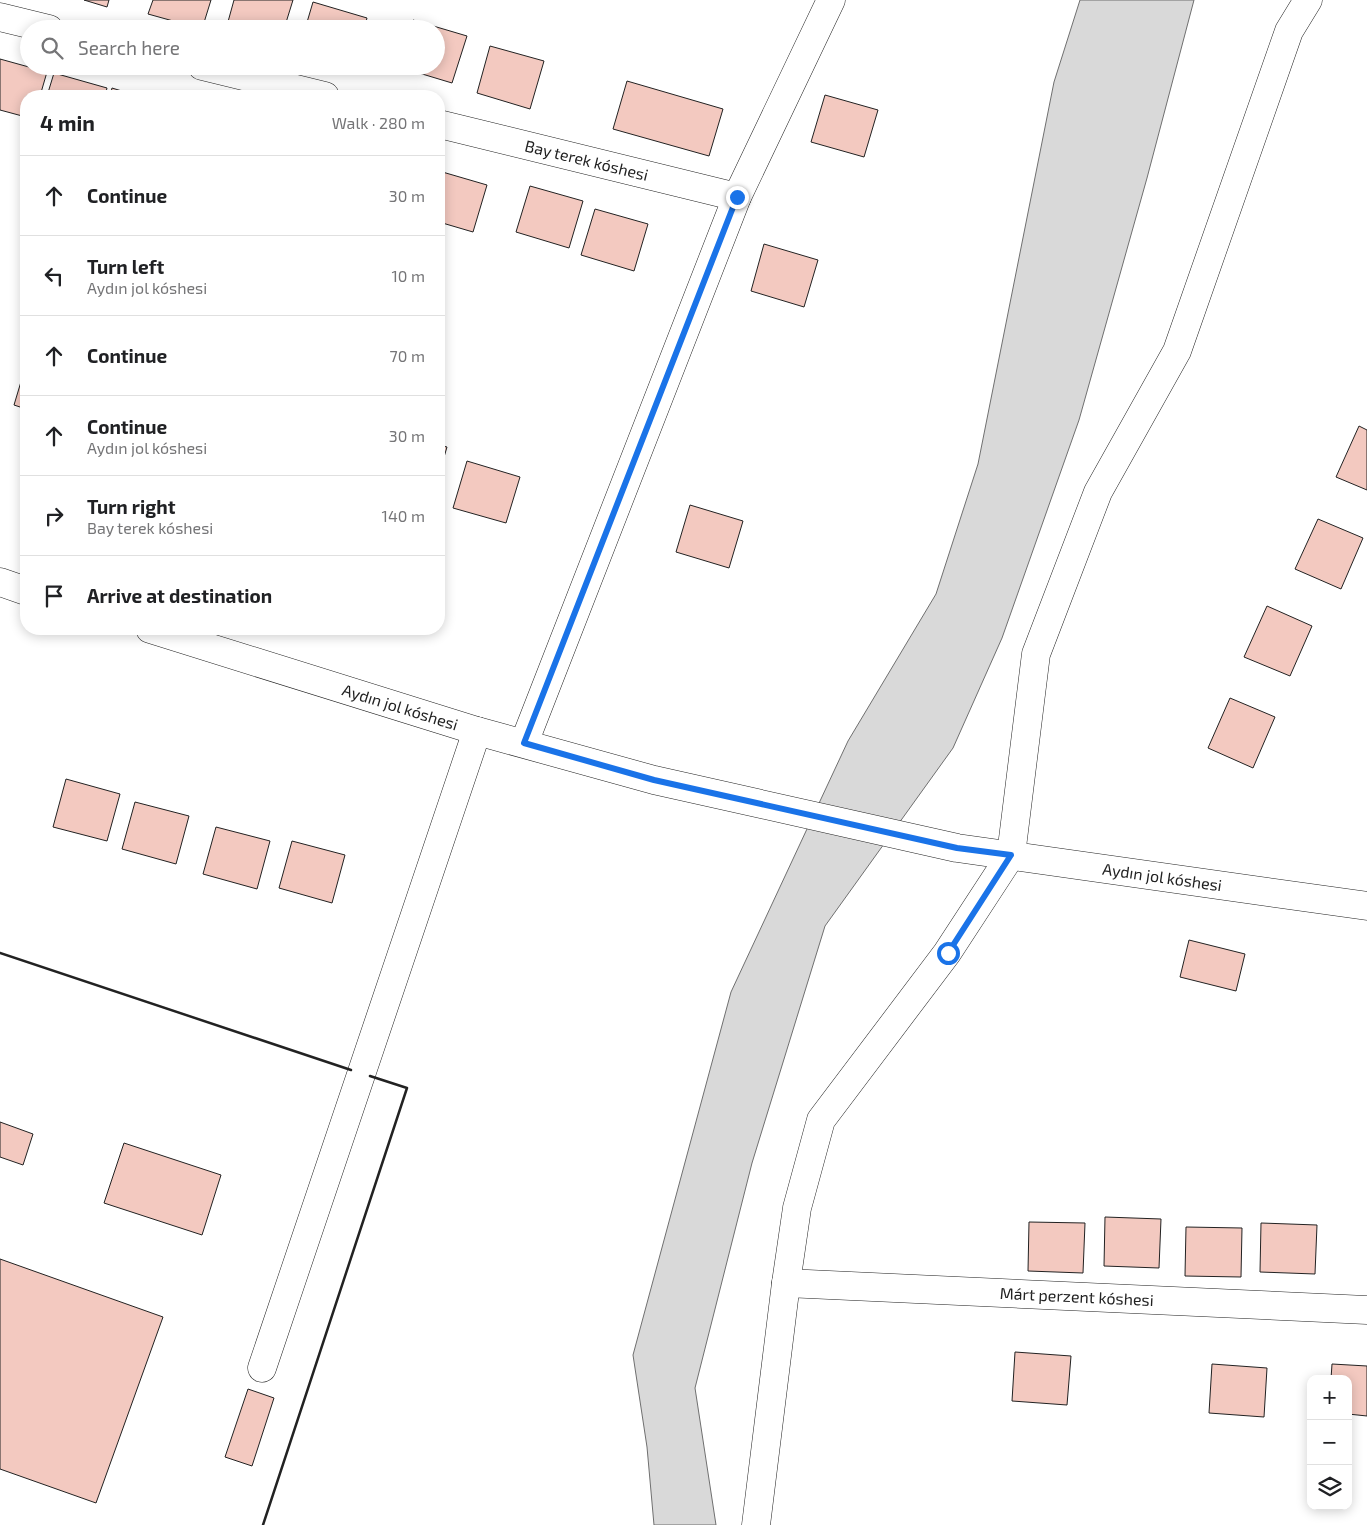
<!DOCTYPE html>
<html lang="en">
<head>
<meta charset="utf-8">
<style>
  :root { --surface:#fff; --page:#f6f6f6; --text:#202124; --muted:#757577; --line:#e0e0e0 }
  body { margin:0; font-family:"Exo 2",sans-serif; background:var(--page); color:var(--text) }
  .controls { position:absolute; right:15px; bottom:15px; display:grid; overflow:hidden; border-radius:10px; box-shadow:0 2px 12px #0003 }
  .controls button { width:45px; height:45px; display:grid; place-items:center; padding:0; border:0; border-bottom:1px solid var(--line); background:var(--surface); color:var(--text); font:25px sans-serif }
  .stop { position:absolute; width:15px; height:15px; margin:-11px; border:4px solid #1a73e8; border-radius:50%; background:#fff }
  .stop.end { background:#1a73e8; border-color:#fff; box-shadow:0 1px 5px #0008 }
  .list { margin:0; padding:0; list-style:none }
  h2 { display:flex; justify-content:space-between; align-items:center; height:65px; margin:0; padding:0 20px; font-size:21px }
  h2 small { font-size:16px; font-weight:400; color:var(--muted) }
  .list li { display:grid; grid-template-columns:32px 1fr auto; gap:15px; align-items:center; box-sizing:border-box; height:80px; padding:0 20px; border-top:1px solid var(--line) }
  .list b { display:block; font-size:19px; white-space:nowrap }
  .list p { margin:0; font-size:16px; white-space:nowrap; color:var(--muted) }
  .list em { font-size:16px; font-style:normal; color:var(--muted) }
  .icon { flex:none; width:28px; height:28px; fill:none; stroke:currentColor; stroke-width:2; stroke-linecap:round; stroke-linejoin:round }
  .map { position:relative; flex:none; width:1367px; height:1525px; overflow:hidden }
  .search { position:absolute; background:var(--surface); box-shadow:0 2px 12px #0003; left:20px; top:20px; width:425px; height:55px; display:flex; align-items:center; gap:12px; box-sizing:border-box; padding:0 18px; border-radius:28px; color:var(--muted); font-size:19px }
  .panel { position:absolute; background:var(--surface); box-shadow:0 2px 12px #0003; left:20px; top:90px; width:425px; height:545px; border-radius:20px }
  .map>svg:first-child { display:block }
  .water { fill:#d9d9d9; stroke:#6f6f6f }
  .building { fill:#f3c9c0; stroke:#222 }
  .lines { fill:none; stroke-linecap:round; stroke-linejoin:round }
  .minor-casing { stroke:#222; stroke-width:29 }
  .minor { stroke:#fff; stroke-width:28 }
  .wall { stroke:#222; stroke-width:2.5 }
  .route { stroke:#1a73e8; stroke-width:6 }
  .labels { text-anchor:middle; stroke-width:4; stroke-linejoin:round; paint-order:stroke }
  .street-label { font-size:16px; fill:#222; stroke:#fff }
</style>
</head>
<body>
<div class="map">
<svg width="1367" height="1525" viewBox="0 0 1367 1525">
  <rect width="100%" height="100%" fill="#fff"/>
  <!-- water -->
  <path class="water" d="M 1080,0 L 1194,0 L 1147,178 L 1079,420 L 1002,638 L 953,748 L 825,926 L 752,1163 L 695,1388 L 716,1525 L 654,1525 L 647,1447 L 633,1355 L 731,992 L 848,741 L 936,594 L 978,464 L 1054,82 Z"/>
  <!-- building -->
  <g class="building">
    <path d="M 84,0 L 109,0 L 107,7 Z"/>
    <path d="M 153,0 L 211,0 L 202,29 L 148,14 Z"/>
    <path d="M 234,0 L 293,0 L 284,29 L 226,29 Z"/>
    <path d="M 313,2 L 367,18 L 364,29 L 305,29 Z"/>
    <path d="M 413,20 L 467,36 L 452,83 L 399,67 L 436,66 L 436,29 L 410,29 Z"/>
    <path d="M 490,46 L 544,61 L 530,109 L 477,93 Z"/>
    <path d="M 0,59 L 47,72 L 40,96 L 26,96 L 26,117 L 0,110 Z"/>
    <path d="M 54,73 L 107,88 L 105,96 L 47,96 Z"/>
    <path d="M 627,81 L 723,109 L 709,156 L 613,129 Z"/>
    <path d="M 112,88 L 138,96 L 110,96 Z"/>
    <path d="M 825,95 L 878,110 L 864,157 L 811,142 Z"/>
    <path d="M 439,171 L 487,185 L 473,232 L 439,222 Z"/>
    <path d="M 530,186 L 583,201 L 569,248 L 516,232 Z"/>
    <path d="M 595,209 L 648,224 L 634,271 L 581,255 Z"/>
    <path d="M 764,244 L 818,260 L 804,307 L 751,291 Z"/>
    <path d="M 26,365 L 26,409 L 14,405 Z"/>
    <path d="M 1359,426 L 1367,430 L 1367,490 L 1336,477 Z"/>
    <path d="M 439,445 L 447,447 L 439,474 Z"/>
    <path d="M 467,461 L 520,477 L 506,523 L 453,508 Z"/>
    <path d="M 690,505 L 743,521 L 729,568 L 676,552 Z"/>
    <path d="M 1318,519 L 1363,538 L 1341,589 L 1295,569 Z"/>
    <path d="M 1267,606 L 1312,626 L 1290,676 L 1244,657 Z"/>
    <path d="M 1230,698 L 1275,717 L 1253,768 L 1208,748 Z"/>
    <path d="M 66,779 L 120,794 L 107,841 L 53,827 Z"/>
    <path d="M 135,802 L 189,816 L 176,864 L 122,849 Z"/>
    <path d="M 216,827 L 270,841 L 257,889 L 203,874 Z"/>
    <path d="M 292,841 L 345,855 L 332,903 L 279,888 Z"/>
    <path d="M 1189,940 L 1245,954 L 1236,991 L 1180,977 Z"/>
    <path d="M 0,1122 L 33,1134 L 23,1165 L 0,1157 Z"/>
    <path d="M 124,1143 L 221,1175 L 202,1235 L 104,1203 Z"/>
    <path d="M 1105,1217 L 1161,1219 L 1159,1268 L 1104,1266 Z"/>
    <path d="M 1029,1222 L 1085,1223 L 1083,1273 L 1028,1271 Z"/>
    <path d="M 1261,1223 L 1317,1225 L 1315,1274 L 1260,1272 Z"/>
    <path d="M 1186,1227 L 1242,1228 L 1241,1277 L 1185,1276 Z"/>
    <path d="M 0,1259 L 163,1317 L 96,1503 L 0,1469 Z"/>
    <path d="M 1015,1352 L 1071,1356 L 1067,1405 L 1012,1401 Z"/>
    <path d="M 1212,1364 L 1267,1368 L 1264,1417 L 1209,1413 Z"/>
    <path d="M 1332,1364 L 1367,1366 L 1367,1416 L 1348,1414 L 1348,1379 L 1331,1379 Z"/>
    <path d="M 248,1389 L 274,1398 L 252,1466 L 225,1457 Z"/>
  </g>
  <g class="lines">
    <defs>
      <g id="minor">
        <path d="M 0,17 L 49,29"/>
        <path d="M 202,66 L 325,96"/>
        <path id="s1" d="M 439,124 L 737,197"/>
        <path d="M 0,582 L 26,591"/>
        <path id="s2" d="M 150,629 L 477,731 L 654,780 L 957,848 L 1367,906"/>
        <path d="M 524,743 L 737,197 L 831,0"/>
        <path id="s3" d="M 786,1283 L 1367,1310"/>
        <path d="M 262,1368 L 477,731"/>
        <path d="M 756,1525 L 786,1283 L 797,1208 L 821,1120 L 947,953 L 1011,855 L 1036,654 L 1098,492 L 1177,351 L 1289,31 L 1308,0"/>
      </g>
    </defs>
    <!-- minor casing -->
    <use href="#minor" class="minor-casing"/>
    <!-- minor -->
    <use href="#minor" class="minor"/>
    <!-- wall -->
    <g class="wall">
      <path d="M 0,953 L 351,1070"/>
      <path d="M 263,1525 L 407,1088 L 370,1076"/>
    </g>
  </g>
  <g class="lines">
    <!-- route -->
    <path class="route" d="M 737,197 L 524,743 L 654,780 L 957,848 L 1011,855 L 948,953"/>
  </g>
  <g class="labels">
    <!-- street labels -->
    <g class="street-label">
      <text dy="6" stroke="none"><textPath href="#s1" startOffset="152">Bay terek kóshesi</textPath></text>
      <text dy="6" stroke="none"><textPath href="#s2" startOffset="262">Aydın jol kóshesi</textPath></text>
      <text dy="6" stroke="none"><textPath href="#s2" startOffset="1044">Aydın jol kóshesi</textPath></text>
      <text dy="6" stroke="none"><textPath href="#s3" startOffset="291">Márt perzent kóshesi</textPath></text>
    </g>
  </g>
</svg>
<div class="controls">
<button>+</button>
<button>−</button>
<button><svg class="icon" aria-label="layers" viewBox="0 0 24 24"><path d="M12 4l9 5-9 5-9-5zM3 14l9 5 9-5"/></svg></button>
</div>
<div class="stop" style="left:948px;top:953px"></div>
<div class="stop end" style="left:737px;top:197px"></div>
<div class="search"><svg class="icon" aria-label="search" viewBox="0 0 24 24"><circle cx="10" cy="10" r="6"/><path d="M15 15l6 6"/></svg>Search here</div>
<section class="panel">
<h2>4 min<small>Walk · 280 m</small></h2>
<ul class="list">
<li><svg class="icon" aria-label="ahead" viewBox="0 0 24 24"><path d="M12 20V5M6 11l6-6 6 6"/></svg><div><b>Continue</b></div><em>30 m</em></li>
<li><svg class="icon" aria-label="left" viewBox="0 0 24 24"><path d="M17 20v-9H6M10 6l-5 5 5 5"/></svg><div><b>Turn left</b><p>Aydın jol kóshesi</p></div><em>10 m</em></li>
<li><svg class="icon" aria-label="ahead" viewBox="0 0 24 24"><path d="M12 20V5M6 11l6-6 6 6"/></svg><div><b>Continue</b></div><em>70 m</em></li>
<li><svg class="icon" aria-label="ahead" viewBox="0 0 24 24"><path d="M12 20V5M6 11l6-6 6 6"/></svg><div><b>Continue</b><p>Aydın jol kóshesi</p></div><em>30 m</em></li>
<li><svg class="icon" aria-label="right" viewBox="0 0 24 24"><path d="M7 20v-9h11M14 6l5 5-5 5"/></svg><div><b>Turn right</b><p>Bay terek kóshesi</p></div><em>140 m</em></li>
<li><svg class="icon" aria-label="arrive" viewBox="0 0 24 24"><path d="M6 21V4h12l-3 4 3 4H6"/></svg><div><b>Arrive at destination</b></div></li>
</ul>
</section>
</div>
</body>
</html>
